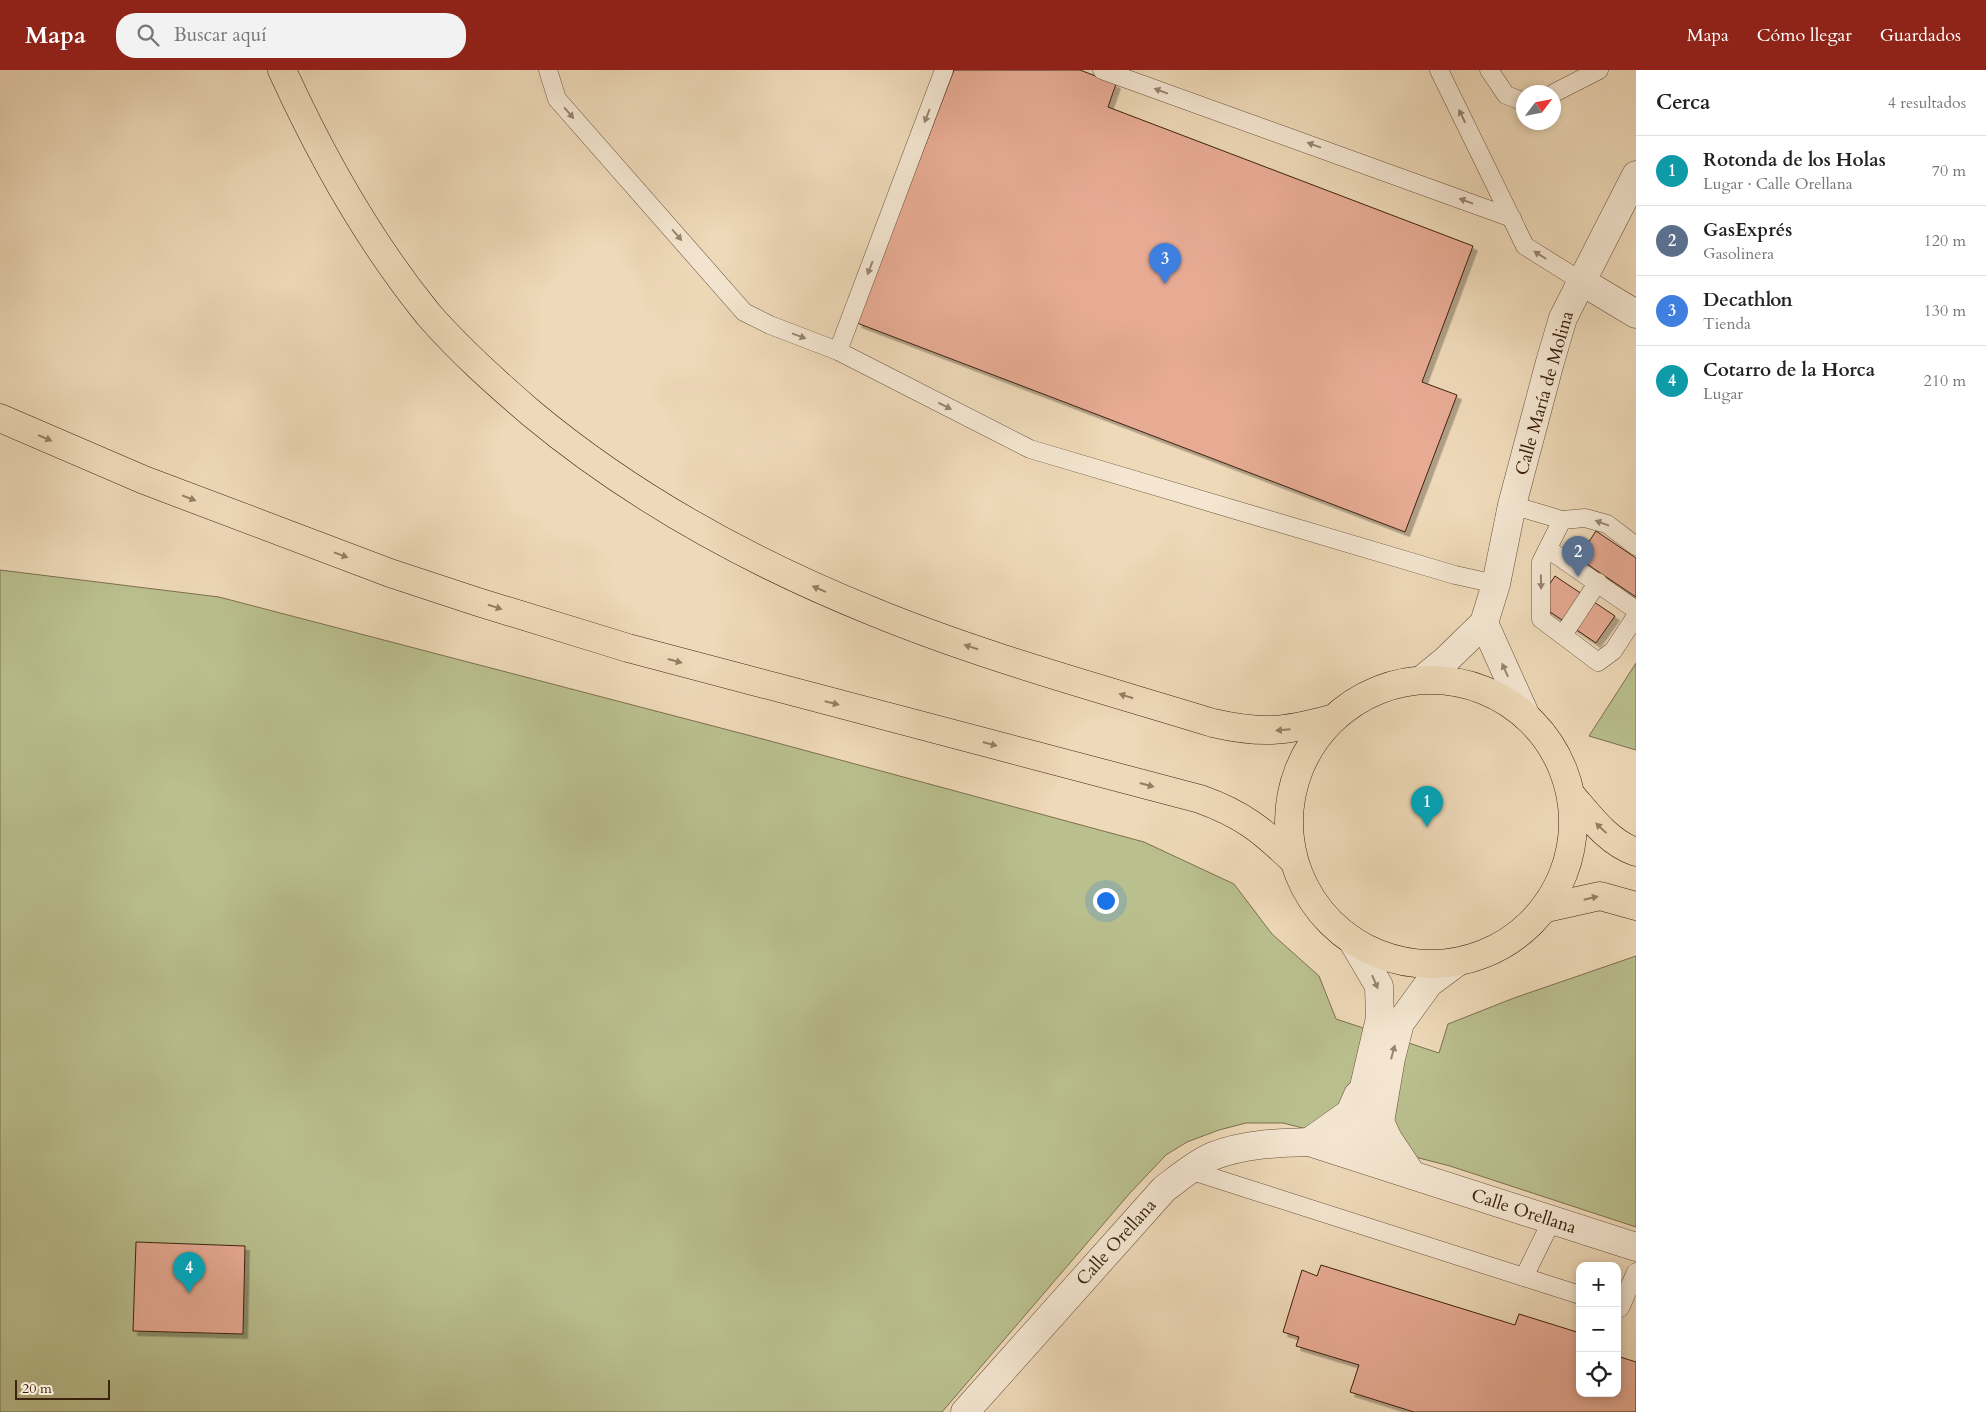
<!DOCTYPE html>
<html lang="es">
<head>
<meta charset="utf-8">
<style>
  :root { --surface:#fff; --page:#f2f2f2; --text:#222; --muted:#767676; --line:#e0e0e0; --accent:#8f2418 }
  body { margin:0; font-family:Cardo,serif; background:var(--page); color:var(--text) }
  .controls { position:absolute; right:15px; bottom:15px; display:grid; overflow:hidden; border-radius:10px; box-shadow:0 2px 8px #0003 }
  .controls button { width:45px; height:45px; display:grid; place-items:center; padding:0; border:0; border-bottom:1px solid var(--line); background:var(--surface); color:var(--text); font:25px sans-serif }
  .compass { position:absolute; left:1516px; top:15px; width:45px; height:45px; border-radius:50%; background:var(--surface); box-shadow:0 2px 8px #0003; rotate:58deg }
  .scale { position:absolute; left:15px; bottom:12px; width:95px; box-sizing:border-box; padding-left:5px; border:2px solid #3d220e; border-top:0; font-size:14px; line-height:18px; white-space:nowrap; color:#3d220e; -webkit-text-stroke:4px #f4e6d1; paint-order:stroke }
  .you { position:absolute; left:1105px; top:830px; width:18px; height:18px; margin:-12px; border:4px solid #fff; border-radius:50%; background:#1a73e8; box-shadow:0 0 0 8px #1a73e833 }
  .badge { display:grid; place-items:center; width:32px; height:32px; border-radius:50%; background:var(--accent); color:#fff; font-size:16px; font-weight:700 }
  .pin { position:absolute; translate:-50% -41px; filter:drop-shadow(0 1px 2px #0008) }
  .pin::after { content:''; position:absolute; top:26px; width:18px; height:15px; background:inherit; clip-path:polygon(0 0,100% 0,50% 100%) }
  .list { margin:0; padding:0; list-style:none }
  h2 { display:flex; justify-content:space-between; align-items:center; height:65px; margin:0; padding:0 20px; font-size:21px }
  h2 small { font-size:16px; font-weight:400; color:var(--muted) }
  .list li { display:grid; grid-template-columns:32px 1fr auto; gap:15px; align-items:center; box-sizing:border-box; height:70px; padding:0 20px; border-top:1px solid var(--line) }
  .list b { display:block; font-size:19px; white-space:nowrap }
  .list p { margin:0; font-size:16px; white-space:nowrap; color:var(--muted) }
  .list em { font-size:16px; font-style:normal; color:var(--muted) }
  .icon { flex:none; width:28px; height:28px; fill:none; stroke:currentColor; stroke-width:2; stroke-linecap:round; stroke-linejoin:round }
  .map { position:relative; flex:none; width:1636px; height:1342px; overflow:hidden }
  header { display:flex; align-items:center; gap:30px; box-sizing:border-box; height:70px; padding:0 25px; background:var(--accent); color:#fff }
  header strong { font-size:24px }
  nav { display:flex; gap:28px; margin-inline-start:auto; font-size:18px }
  .search { width:350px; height:45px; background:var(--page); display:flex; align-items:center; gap:12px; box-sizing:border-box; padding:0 18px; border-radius:20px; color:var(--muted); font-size:19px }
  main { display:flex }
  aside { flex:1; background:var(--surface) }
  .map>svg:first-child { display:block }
  .green { fill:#babf8e; stroke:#7c704e }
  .building { fill:#e7ab94; stroke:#3d220e; filter:url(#shadow) }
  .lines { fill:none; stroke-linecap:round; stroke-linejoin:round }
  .service-casing { stroke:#695038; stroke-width:19 }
  .minor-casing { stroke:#695038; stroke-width:29 }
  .trunk-casing { stroke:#3d220e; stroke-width:29 }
  .motorway-casing { stroke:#3d220e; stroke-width:29 }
  .service { stroke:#f4e6d1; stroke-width:18 }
  .minor { stroke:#f4e6d1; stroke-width:28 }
  .trunk { stroke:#eed9b8; stroke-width:28 }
  .motorway { stroke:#eed9b8; stroke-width:28 }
  .oneway { fill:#988470 }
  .oneway2 { fill:#967e63 }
  .labels { text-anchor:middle; stroke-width:4; stroke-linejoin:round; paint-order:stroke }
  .street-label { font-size:18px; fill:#3d220e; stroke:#f4e6d1 }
</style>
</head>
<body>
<header>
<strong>Mapa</strong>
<div class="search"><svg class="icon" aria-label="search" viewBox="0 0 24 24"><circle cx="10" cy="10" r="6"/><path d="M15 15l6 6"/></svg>Buscar aquí</div>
<nav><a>Mapa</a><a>Cómo llegar</a><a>Guardados</a></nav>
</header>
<main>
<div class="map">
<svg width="1636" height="1342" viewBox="0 0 1636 1342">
  <defs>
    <filter id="shadow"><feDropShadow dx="4.5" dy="4.5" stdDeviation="0" flood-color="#0004"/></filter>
  </defs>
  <rect width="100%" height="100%" fill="#eed9b8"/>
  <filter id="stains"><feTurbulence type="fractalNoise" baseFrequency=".004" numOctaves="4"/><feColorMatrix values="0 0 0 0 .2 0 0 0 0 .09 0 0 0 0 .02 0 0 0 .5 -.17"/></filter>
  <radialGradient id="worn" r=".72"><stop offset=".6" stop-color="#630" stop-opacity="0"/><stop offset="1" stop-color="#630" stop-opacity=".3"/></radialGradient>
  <!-- green -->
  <g class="green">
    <path d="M 0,500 L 219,527 L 759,668 L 1144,772 L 1234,814 L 1272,864 L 1319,906 L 1336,949 L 1439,983 L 1448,954 L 1514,928 L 1636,886 L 1636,1157 L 1450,1096 L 1283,1053 L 1246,1053 L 1219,1060 L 1187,1072 L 1166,1085 L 1130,1123 L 942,1342 L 0,1342 Z"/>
    <path d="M 1636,593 L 1636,680 L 1589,666 Z"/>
  </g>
  <!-- building -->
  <g class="building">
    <path d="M 954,0 L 1080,0 L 1116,14 L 1108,37 L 1473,176 L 1422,312 L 1457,325 L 1405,462 L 857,253 Z"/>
    <path d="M 1596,461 L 1636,488 L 1636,527 L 1578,488 Z"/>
    <path d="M 1555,506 L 1615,546 L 1596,573 L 1537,533 Z"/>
    <path d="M 136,1172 L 245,1176 L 243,1264 L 133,1261 Z"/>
    <path d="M 1321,1195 L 1515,1255 L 1519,1244 L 1580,1263 L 1580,1323 L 1617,1323 L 1617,1286 L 1636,1292 L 1636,1342 L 1414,1342 L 1350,1322 L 1359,1295 L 1296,1276 L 1299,1267 L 1283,1262 L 1302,1200 L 1317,1206 Z"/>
  </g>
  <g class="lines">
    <defs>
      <g id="service">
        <path d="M 548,0 L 557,29 L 744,242 L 770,255 L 838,281 L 1030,379 L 1455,505 L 1496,514"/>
        <path d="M 1102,0 L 1512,148"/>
        <path d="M 1439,0 L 1525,176 L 1581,211"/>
        <path d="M 1489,0 L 1506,25 L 1524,32"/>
        <path d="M 1554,23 L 1599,0"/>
        <path d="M 838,281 L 944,0"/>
        <path d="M 1512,435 L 1562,450 L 1585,448 L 1607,454 L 1636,476"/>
        <path d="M 1562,450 L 1541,492 L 1541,549 L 1598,592 L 1613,581 L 1636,546"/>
        <path d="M 1548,479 L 1636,540"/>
        <path d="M 1563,565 L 1598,512"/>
        <path d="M 1189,1100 L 1580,1225"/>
        <path d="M 1524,1207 L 1552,1150"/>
        <path d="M 1620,1238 L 1636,1202"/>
      </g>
      <g id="minor">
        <path d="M 1581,211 L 1636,244"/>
        <path d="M 1484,553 L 1525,644"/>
        <path d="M 1424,608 L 1446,590 L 1484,553 L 1496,514 L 1512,435 L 1550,292 L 1563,248 L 1636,105"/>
        <path d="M 1380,1052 L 1388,1069 L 1412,1105"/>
        <path d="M 1309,1072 L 1350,1043 L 1358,1025"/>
        <path d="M 1345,1083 L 1353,1064 L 1380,948 L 1379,916 L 1352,870"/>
        <path d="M 1362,1088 L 1380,1052 L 1391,988 L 1400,953 L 1429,913 L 1456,893"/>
        <path d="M 965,1342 L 1164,1119 C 1180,1107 1195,1094 1213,1086 C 1244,1074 1276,1073 1309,1072 L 1636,1177"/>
      </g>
      <g id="trunk">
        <circle cx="1431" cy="752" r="142"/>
        <path d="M 1572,726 C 1590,747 1609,773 1636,782"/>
        <path d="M 1546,838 L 1600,826 L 1636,836"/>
      </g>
      <g id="motorway">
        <path d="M 282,0 C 321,86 368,170 428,244 C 459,280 495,312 531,343 C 633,428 750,492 874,542 C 984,587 1099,618 1213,653 C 1261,664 1283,662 1331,649"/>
        <path d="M 0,348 L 144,410 L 390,503 L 478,532 L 628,578 L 1200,729 C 1242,744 1262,760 1294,791"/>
      </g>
    </defs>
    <!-- service casing -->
    <use href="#service" class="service-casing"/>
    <!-- minor casing -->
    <use href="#minor" class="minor-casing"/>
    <!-- trunk casing -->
    <use href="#trunk" class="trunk-casing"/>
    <!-- motorway casing -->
    <use href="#motorway" class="motorway-casing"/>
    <!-- service -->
    <use href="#service" class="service"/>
    <!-- minor -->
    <use href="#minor" class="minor"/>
    <!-- trunk -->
    <use href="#trunk" class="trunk"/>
    <!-- motorway -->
    <use href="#motorway" class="motorway"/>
  </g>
  <!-- one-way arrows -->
  <defs><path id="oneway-solid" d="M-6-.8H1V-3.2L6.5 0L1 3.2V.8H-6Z" transform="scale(1.25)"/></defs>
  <g class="oneway">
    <use href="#oneway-solid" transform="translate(1161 21) rotate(-160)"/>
    <use href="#oneway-solid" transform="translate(569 43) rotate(49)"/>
    <use href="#oneway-solid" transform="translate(927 46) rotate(111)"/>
    <use href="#oneway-solid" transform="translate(1462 46) rotate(-116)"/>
    <use href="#oneway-solid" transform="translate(1314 75) rotate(-160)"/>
    <use href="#oneway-solid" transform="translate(1466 131) rotate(-160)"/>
    <use href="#oneway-solid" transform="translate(677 165) rotate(49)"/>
    <use href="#oneway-solid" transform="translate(1540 185) rotate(-148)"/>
    <use href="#oneway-solid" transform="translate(870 198) rotate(111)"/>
    <use href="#oneway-solid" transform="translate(799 266) rotate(20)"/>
    <use href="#oneway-solid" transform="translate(945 336) rotate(27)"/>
    <use href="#oneway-solid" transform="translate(1602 453) rotate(-160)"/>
    <use href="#oneway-solid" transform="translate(1541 512) rotate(89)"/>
    <use href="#oneway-solid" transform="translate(1505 600) rotate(-114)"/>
    <use href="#oneway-solid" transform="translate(1375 912) rotate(67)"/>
    <use href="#oneway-solid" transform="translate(1393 982) rotate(-75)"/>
  </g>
  <g class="oneway2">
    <use href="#oneway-solid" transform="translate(45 368) rotate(23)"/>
    <use href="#oneway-solid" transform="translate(189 428) rotate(21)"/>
    <use href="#oneway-solid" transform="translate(341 485) rotate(20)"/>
    <use href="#oneway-solid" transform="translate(819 519) rotate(-157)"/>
    <use href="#oneway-solid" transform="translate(495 537) rotate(17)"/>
    <use href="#oneway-solid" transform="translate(971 577) rotate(-162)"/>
    <use href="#oneway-solid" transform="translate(675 591) rotate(15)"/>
    <use href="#oneway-solid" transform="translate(1126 626) rotate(-163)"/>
    <use href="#oneway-solid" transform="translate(832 633) rotate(14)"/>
    <use href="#oneway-solid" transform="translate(1283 660) rotate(175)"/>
    <use href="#oneway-solid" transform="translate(990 674) rotate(15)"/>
    <use href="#oneway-solid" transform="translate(1147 715) rotate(15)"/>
    <use href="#oneway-solid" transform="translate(1601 758) rotate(-137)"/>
    <use href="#oneway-solid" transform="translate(1591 828) rotate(-13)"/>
  </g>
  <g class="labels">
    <!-- street labels -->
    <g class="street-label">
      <text transform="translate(1544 323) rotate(-74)" y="6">Calle María de Molina</text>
      <text transform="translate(1524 1141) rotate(18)" y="6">Calle Orellana</text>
      <text transform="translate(1116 1172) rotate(-48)" y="6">Calle Orellana</text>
    </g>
  </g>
  <rect width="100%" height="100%" filter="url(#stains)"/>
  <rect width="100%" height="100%" fill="url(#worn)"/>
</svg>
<div class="controls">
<button>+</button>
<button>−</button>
<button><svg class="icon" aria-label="locate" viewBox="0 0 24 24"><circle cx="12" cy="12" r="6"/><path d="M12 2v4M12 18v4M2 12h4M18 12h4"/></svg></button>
</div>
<svg class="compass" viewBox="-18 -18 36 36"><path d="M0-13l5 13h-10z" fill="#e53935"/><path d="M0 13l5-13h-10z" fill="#767676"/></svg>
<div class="scale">20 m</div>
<div class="you"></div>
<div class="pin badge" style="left:1427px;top:757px;background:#0f9aa8">1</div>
<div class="pin badge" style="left:1578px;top:507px;background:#5c6f8a">2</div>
<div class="pin badge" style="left:1165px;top:214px;background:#3f7fe0">3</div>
<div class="pin badge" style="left:189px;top:1223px;background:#0f9aa8">4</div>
</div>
<aside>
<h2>Cerca<small>4 resultados</small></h2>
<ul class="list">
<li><span class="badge" style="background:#0f9aa8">1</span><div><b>Rotonda de los Holas</b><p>Lugar · Calle Orellana</p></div><em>70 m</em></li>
<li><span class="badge" style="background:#5c6f8a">2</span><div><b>GasExprés</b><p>Gasolinera</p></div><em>120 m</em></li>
<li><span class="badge" style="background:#3f7fe0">3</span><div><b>Decathlon</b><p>Tienda</p></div><em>130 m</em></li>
<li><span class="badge" style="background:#0f9aa8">4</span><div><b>Cotarro de la Horca</b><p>Lugar</p></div><em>210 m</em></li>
</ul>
</aside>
</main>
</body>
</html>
